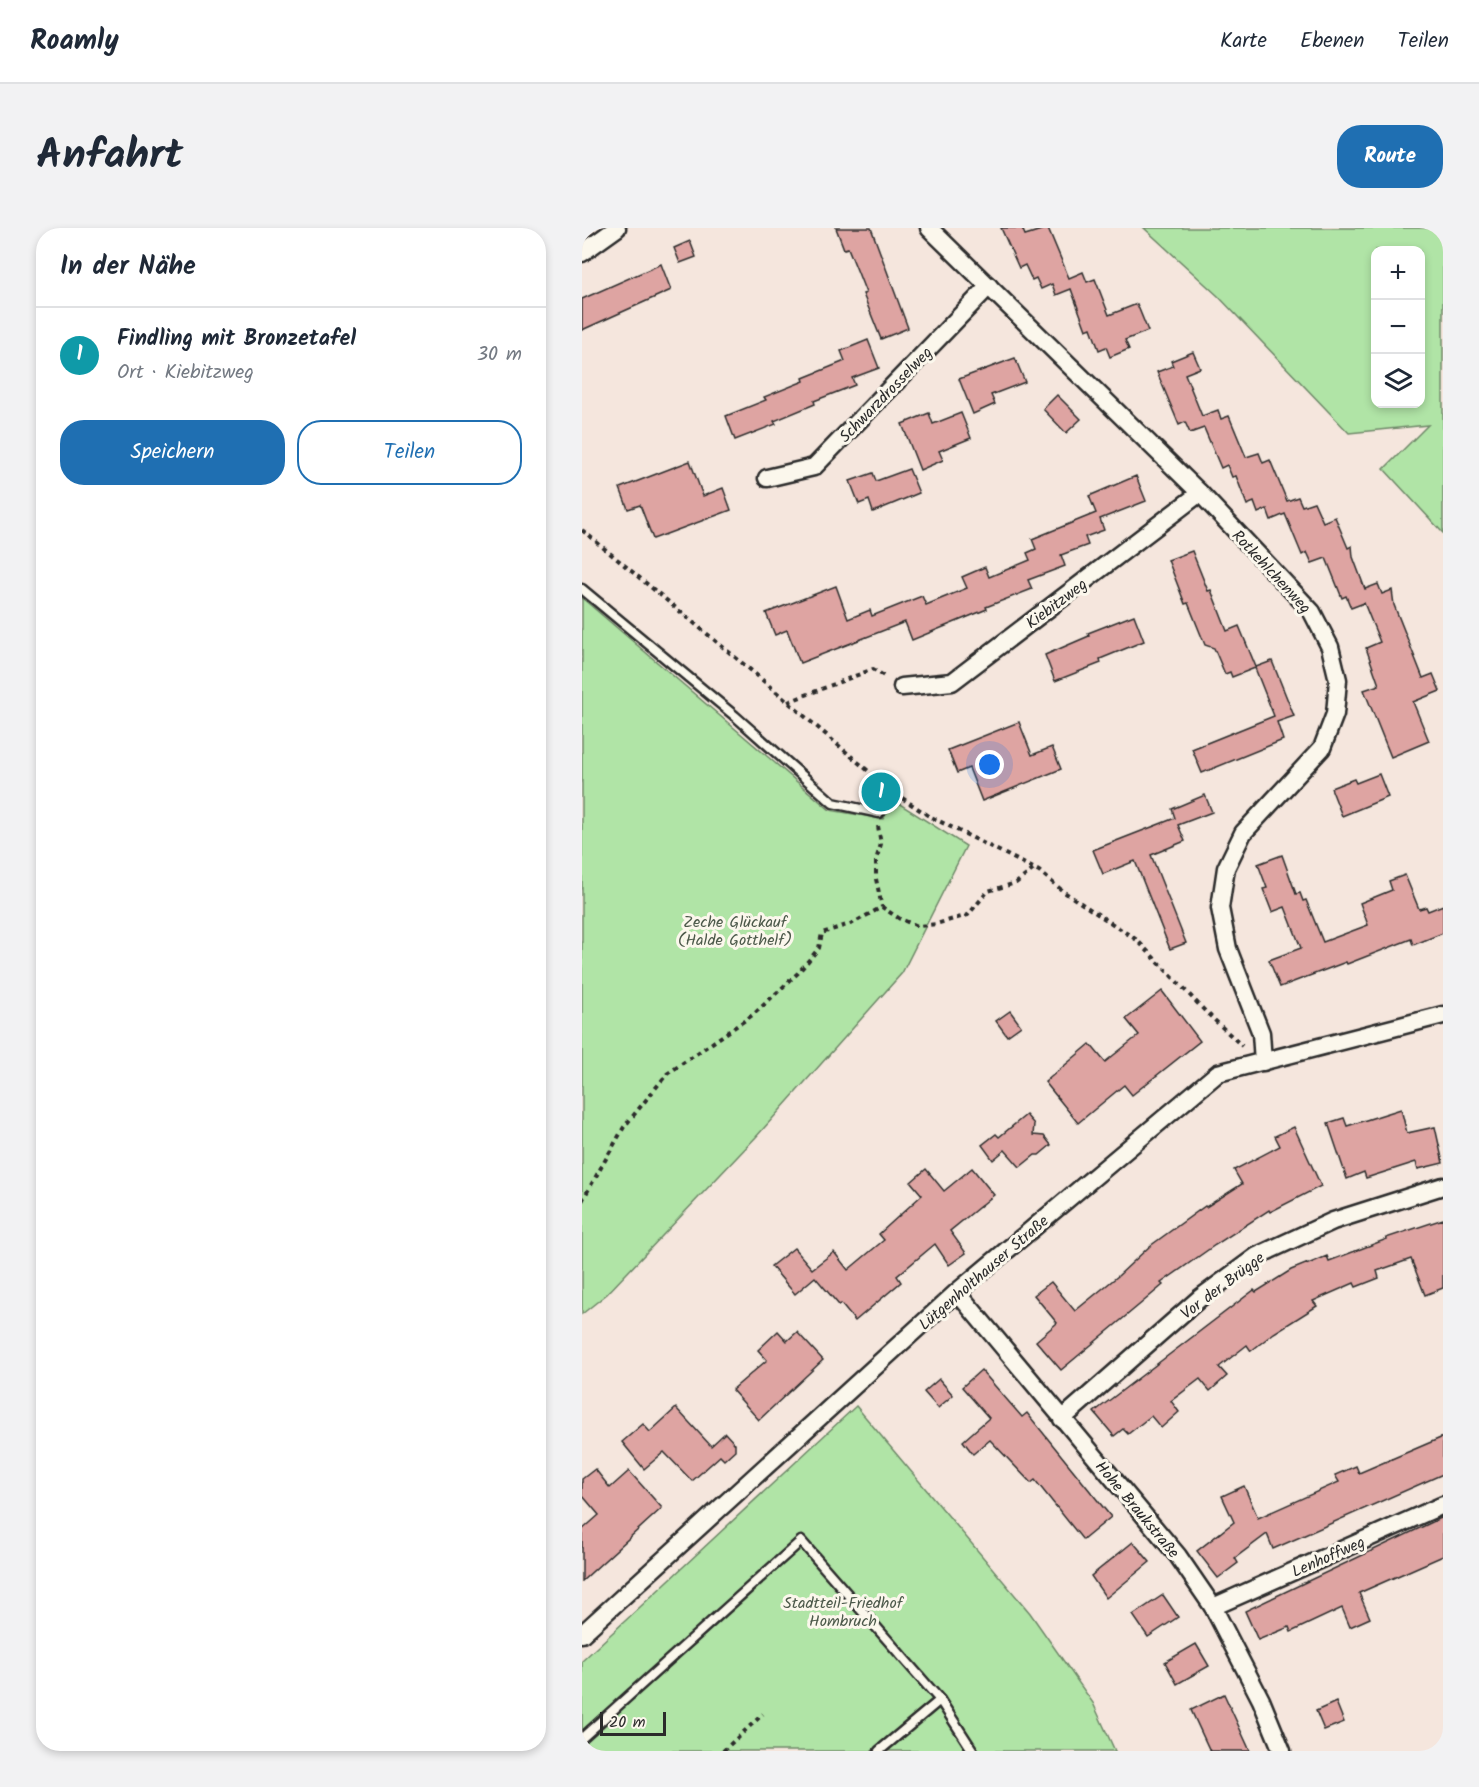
<!DOCTYPE html>
<html lang="de">
<head>
<meta charset="utf-8">
<style>
  :root { --surface:#fff; --page:#f2f2f3; --text:#1f2937; --muted:#747a83; --line:#e0e1e3; --accent:#1f6fb2 }
  body { margin:0; font-family:Kalam,sans-serif; background:var(--page); color:var(--text) }
  .controls { position:absolute; right:18px; top:18px; display:grid; overflow:hidden; border-radius:12px; box-shadow:0 3px 9px #0003 }
  .controls button { width:54px; height:54px; display:grid; place-items:center; padding:0; border:0; border-bottom:2px solid var(--line); background:var(--surface); color:var(--text); font:30px sans-serif }
  .scale { position:absolute; left:18px; bottom:15px; width:66px; box-sizing:border-box; padding-left:6px; border:3px solid #2b2b2b; border-top:0; font-size:16px; line-height:21px; white-space:nowrap; color:#2b2b2b; -webkit-text-stroke:4px #fbf7ec; paint-order:stroke }
  .you { position:absolute; left:408px; top:537px; width:21px; height:21px; margin:-15px; border:4px solid #fff; border-radius:50%; background:#1a73e8; box-shadow:0 0 0 9px #1a73e833 }
  .badge { display:grid; place-items:center; width:39px; height:39px; border-radius:50%; background:var(--accent); color:#fff; font-size:20px; font-weight:700 }
  .pin { position:absolute; translate:-50% -50%; border:3px solid #fff; box-shadow:0 2px 6px #0006 }
  .list { margin:0; padding:0; list-style:none }
  h2 { display:flex; justify-content:space-between; align-items:center; height:78px; margin:0; padding:0 24px; font-size:26px }
  h2 small { font-size:20px; font-weight:400; color:var(--muted) }
  .list li { display:grid; grid-template-columns:39px 1fr auto; gap:18px; align-items:center; box-sizing:border-box; height:96px; padding:0 24px; border-top:2px solid var(--line) }
  .list b { display:block; font-size:22px; white-space:nowrap }
  .list p { margin:0; font-size:20px; white-space:nowrap; color:var(--muted) }
  .list em { font-size:20px; font-style:normal; color:var(--muted) }
  .actions { display:flex; gap:12px; padding:18px 24px }
  .actions a { flex:1; padding:14px 0; border:2px solid var(--accent); border-radius:24px; text-align:center; font-size:21px; color:var(--accent) }
  .actions .main { background:var(--accent); color:#fff }
  .icon { flex:none; width:33px; height:33px; fill:none; stroke:currentColor; stroke-width:2; stroke-linecap:round; stroke-linejoin:round }
  .map { position:relative; flex:none; width:861px; height:1523px; overflow:hidden; border-radius:24px }
  header { display:flex; align-items:center; gap:36px; box-sizing:border-box; height:84px; padding:0 30px; background:var(--surface); border-bottom:2px solid var(--line) }
  header strong { font-size:28px }
  nav { display:flex; gap:33px; margin-inline-start:auto; font-size:21px }
  .intro { display:flex; align-items:center; justify-content:space-between; box-sizing:border-box; height:144px; padding:0 36px }
  h1 { margin:0; font-size:42px }
  .button { padding:15px 27px; border-radius:24px; background:var(--accent); color:#fff; font-size:21px; font-weight:700 }
  main { display:flex; gap:36px; padding:0 36px }
  aside { flex:1; background:var(--surface); border-radius:24px; box-shadow:0 3px 9px #0003 }
  .map>svg:first-child { display:block }
  .green { fill:#b0e4a6; stroke:#6e8868; stroke-width:1.5; fill-rule:evenodd }
  .building { fill:#dea4a2; stroke:#2b2b2b; stroke-width:1.5 }
  .lines { fill:none; stroke-linecap:round; stroke-linejoin:round }
  .service-casing { stroke:#2b2b2b; stroke-width:13 }
  .minor-casing { stroke:#2b2b2b; stroke-width:21 }
  .path { stroke:#2b2b2b; stroke-width:4; stroke-dasharray:4.5 4.5; stroke-linecap:butt }
  .service { stroke:#fbf7ec; stroke-width:8 }
  .minor { stroke:#fbf7ec; stroke-width:16 }
  .labels { text-anchor:middle; stroke-width:6; stroke-linejoin:round; paint-order:stroke }
  .street-label { font-size:16px; fill:#2b2b2b; stroke:#fbf7ec }
  .park-label { font-size:16px; fill:#4c594a; stroke:#fbf7ec }
</style>
</head>
<body>
<header>
<strong>Roamly</strong>
<nav><a>Karte</a><a>Ebenen</a><a>Teilen</a></nav>
</header>
<div class="intro"><h1>Anfahrt</h1><a class="button">Route</a></div>
<main>
<aside>
<h2>In der Nähe<small></small></h2>
<ul class="list">
<li><span class="badge" style="background:#0f9aa8">1</span><div><b>Findling mit Bronzetafel</b><p>Ort · Kiebitzweg</p></div><em>30 m</em></li>
</ul>
<div class="actions"><a class="main">Speichern</a><a>Teilen</a></div>
</aside>
<div class="map">
<svg width="861" height="1523" viewBox="0 0 861 1523">
  <rect width="100%" height="100%" fill="#f5e6dd"/>
  <filter id="ink" filterUnits="userSpaceOnUse"><feTurbulence type="fractalNoise" baseFrequency=".0167" numOctaves="2"/><feDisplacementMap in="SourceGraphic" scale="12" xChannelSelector="R" yChannelSelector="G"/><feConvolveMatrix kernelMatrix="1 2 1 2 8 2 1 2 1" color-interpolation-filters="sRGB"/></filter>
  <g filter="url(#ink)">
    <!-- green -->
    <g class="green">
      <path d="M 562,0 L 861,0 L 861,305 L 802,241 L 846,197 L 767,205 L 636,68 ZM 794,22 L 838,22 L 838,176 L 794,176 Z"/>
      <path d="M 0,370 L 248,582 L 301,591 L 313,573 L 384,618 L 320,745 L 174,909 L 25,1066 L 0,1086 Z"/>
      <path d="M 274,1178 L 448,1385 L 511,1475 L 533,1523 L 0,1523 L 0,1433 Z"/>
    </g>
    <!-- building -->
    <g class="building">
      <path d="M 254,0 L 289,0 L 326,100 L 299,111 L 281,66 L 284,65 L 275,42 L 266,20 L 262,21 Z"/>
      <path d="M 419,0 L 440,0 L 443,7 L 466,0 L 487,50 L 501,44 L 505,54 L 513,51 L 527,87 L 555,76 L 566,103 L 543,112 L 547,121 L 528,129 L 524,119 L 517,122 L 509,100 L 504,102 L 489,61 L 474,67 L 470,56 L 459,61 L 454,50 L 450,52 L 443,37 L 437,40 Z"/>
      <path d="M 108,13 L 114,29 L 98,35 L 92,20 Z"/>
      <path d="M 79,36 L 89,62 L 0,102 L 0,71 Z"/>
      <path d="M 286,112 L 297,140 L 270,150 L 273,157 L 232,173 L 233,176 L 192,193 L 194,196 L 153,212 L 144,188 L 184,172 L 182,169 L 222,153 L 221,150 L 263,133 L 259,123 Z"/>
      <path d="M 611,124 L 618,140 L 603,146 L 620,188 L 636,182 L 639,191 L 647,188 L 664,229 L 677,225 L 681,235 L 688,232 L 705,273 L 716,269 L 720,278 L 732,274 L 741,294 L 753,289 L 766,320 L 770,318 L 771,329 L 783,361 L 796,356 L 800,366 L 810,362 L 812,377 L 841,450 L 851,446 L 858,463 L 831,474 L 847,513 L 809,529 L 782,462 L 797,457 L 784,420 L 798,414 L 782,375 L 769,380 L 764,368 L 760,370 L 744,330 L 730,335 L 725,324 L 720,327 L 703,286 L 689,292 L 685,281 L 676,285 L 672,274 L 665,277 L 654,248 L 650,249 L 645,237 L 639,240 L 622,200 L 608,205 L 603,194 L 597,197 L 575,144 L 591,138 L 589,133 Z"/>
      <path d="M 433,130 L 443,154 L 409,167 L 413,176 L 391,186 L 377,151 Z"/>
      <path d="M 475,167 L 499,191 L 484,205 L 461,181 Z"/>
      <path d="M 347,185 L 351,196 L 379,185 L 389,210 L 357,223 L 361,232 L 338,242 L 320,196 Z"/>
      <path d="M 108,233 L 121,268 L 141,260 L 149,282 L 71,311 L 58,277 L 46,281 L 38,260 Z"/>
      <path d="M 327,241 L 337,265 L 291,284 L 287,272 L 277,276 L 268,253 L 291,245 L 294,253 Z"/>
      <path d="M 554,248 L 564,273 L 518,291 L 522,302 L 503,309 L 506,317 L 479,327 L 483,338 L 446,352 L 450,361 L 404,379 L 405,381 L 330,412 L 323,394 L 218,435 L 205,402 L 193,407 L 184,385 L 254,358 L 266,391 L 288,382 L 290,388 L 340,368 L 344,377 L 385,360 L 380,349 L 403,339 L 407,349 L 448,332 L 445,325 L 454,321 L 450,311 L 514,285 L 507,268 Z"/>
      <path d="M 610,323 L 626,363 L 629,362 L 645,403 L 657,398 L 674,439 L 690,433 L 712,488 L 695,494 L 701,512 L 620,545 L 610,521 L 692,488 L 673,440 L 650,449 L 648,444 L 643,446 L 632,420 L 623,417 L 606,375 L 603,376 L 586,332 Z"/>
      <path d="M 552,387 L 562,413 L 518,431 L 519,435 L 473,453 L 463,427 L 507,408 L 506,405 Z"/>
      <path d="M 437,494 L 450,527 L 470,519 L 479,541 L 400,573 L 387,540 L 375,545 L 366,522 Z"/>
      <path d="M 797,546 L 806,569 L 760,588 L 749,560 L 772,551 L 774,555 Z"/>
      <path d="M 623,567 L 630,584 L 596,597 L 603,613 L 569,627 L 604,715 L 588,721 L 553,633 L 521,646 L 511,622 L 593,590 L 590,581 Z"/>
      <path d="M 700,627 L 714,666 L 718,665 L 721,673 L 724,672 L 741,714 L 786,697 L 778,675 L 810,662 L 807,653 L 823,647 L 837,681 L 844,679 L 846,683 L 861,677 L 861,705 L 831,717 L 829,711 L 765,736 L 764,734 L 698,759 L 687,732 L 719,720 L 703,679 L 690,684 L 681,661 L 685,660 L 676,636 Z"/>
      <path d="M 580,763 L 618,813 L 550,867 L 542,857 L 496,895 L 463,854 L 508,816 L 523,834 L 557,807 L 544,791 Z"/>
      <path d="M 428,783 L 439,798 L 425,808 L 414,793 Z"/>
      <path d="M 819,881 L 825,905 L 853,899 L 861,935 L 836,941 L 834,934 L 784,950 L 782,944 L 765,951 L 746,895 L 762,890 L 765,898 Z"/>
      <path d="M 444,887 L 452,896 L 451,907 L 462,908 L 469,917 L 457,927 L 453,927 L 438,939 L 423,922 L 411,932 L 400,917 L 414,906 L 417,909 Z"/>
      <path d="M 712,899 L 739,958 L 688,984 L 687,982 L 633,1017 L 579,1055 L 581,1057 L 562,1073 L 479,1142 L 454,1113 L 475,1095 L 452,1067 L 469,1054 L 493,1083 L 536,1048 L 568,1018 L 623,978 L 624,979 L 660,956 L 652,942 L 698,918 L 693,908 Z"/>
      <path d="M 390,940 L 412,967 L 368,1003 L 384,1025 L 367,1037 L 353,1016 L 315,1048 L 319,1054 L 273,1093 L 259,1076 L 257,1077 L 233,1049 L 213,1066 L 189,1038 L 212,1020 L 230,1041 L 252,1024 L 266,1042 L 302,1012 L 297,1006 L 340,967 L 329,954 L 344,941 L 362,963 Z"/>
      <path d="M 861,991 L 861,1060 L 843,1067 L 829,1031 L 795,1043 L 797,1050 L 774,1059 L 772,1055 L 731,1073 L 735,1078 L 692,1105 L 669,1123 L 665,1117 L 637,1139 L 645,1148 L 628,1163 L 618,1151 L 589,1173 L 597,1184 L 579,1200 L 569,1188 L 546,1206 L 541,1201 L 532,1208 L 512,1184 L 672,1062 L 674,1064 L 709,1042 L 726,1035 L 726,1036 L 745,1028 L 747,1033 L 805,1011 L 804,1010 Z"/>
      <path d="M 196,1103 L 205,1113 L 215,1104 L 241,1132 L 177,1192 L 150,1162 L 185,1132 L 176,1122 Z"/>
      <path d="M 399,1142 L 440,1189 L 445,1185 L 529,1289 L 501,1312 L 453,1252 L 449,1255 L 408,1212 L 391,1226 L 381,1213 L 407,1190 L 380,1159 Z"/>
      <path d="M 357,1151 L 371,1167 L 356,1180 L 342,1164 Z"/>
      <path d="M 94,1180 L 129,1218 L 143,1205 L 153,1216 L 153,1222 L 142,1232 L 138,1228 L 110,1253 L 82,1224 L 62,1241 L 40,1214 L 61,1196 L 68,1204 Z"/>
      <path d="M 861,1209 L 861,1246 L 691,1321 L 685,1306 L 653,1330 L 656,1335 L 636,1350 L 615,1323 L 652,1294 L 640,1268 L 662,1258 L 676,1290 L 757,1254 L 753,1247 L 774,1238 L 777,1245 Z"/>
      <path d="M 13,1241 L 28,1260 L 47,1243 L 80,1280 L 0,1353 L 0,1302 L 17,1287 L 0,1267 L 0,1251 Z"/>
      <path d="M 861,1289 L 861,1328 L 777,1365 L 788,1390 L 768,1399 L 760,1380 L 709,1404 L 707,1399 L 676,1412 L 663,1383 Z"/>
      <path d="M 551,1314 L 568,1334 L 524,1370 L 509,1348 Z"/>
      <path d="M 581,1367 L 596,1389 L 566,1409 L 551,1387 Z"/>
      <path d="M 614,1416 L 627,1438 L 595,1456 L 583,1434 Z"/>
      <path d="M 642,1466 L 668,1523 L 628,1523 L 609,1482 Z"/>
      <path d="M 754,1474 L 762,1494 L 742,1502 L 734,1483 Z"/>
    </g>
    <g class="lines">
      <defs>
        <g id="service">
          <path d="M 0,361 L 153,488 L 251,575 L 297,585 L 309,562"/>
          <path d="M 358,1472 L 391,1523"/>
          <path d="M 0,1510 L 219,1313 L 358,1472 L 297,1523"/>
        </g>
        <g id="minor">
          <path d="M 347,0 L 618,265 L 730,384 L 748,419 L 756,452 L 753,486 L 740,520 L 661,605 L 644,640 L 638,680 L 646,721 L 679,805 L 681,834"/>
          <path d="M 0,25 L 35,0"/>
          <path d="M 185,250 L 232,239 L 407,58"/>
          <path d="M 320,459 L 370,454 L 618,265"/>
          <path d="M 375,1064 L 596,1328 L 631,1379 L 679,1472 L 700,1523"/>
          <path d="M 480,1191 L 618,1070 L 675,1028 L 751,993 L 861,958"/>
          <path d="M 631,1379 L 861,1277"/>
          <path d="M 0,1406 L 375,1064 L 636,845 L 861,787"/>
        </g>
      </defs>
      <!-- service casing -->
      <use href="#service" class="service-casing"/>
      <!-- minor casing -->
      <use href="#minor" class="minor-casing"/>
      <!-- path -->
      <g class="path">
        <path d="M 0,302 L 171,444 L 298,553"/>
        <path d="M 206,474 L 291,441 L 305,450"/>
        <path d="M 320,570 L 347,588 L 457,643 L 482,664 L 555,712 L 624,784 L 660,818"/>
        <path d="M 296,598 L 299,616 L 294,632 L 294,651 L 300,679"/>
        <path d="M 0,973 L 42,899 L 85,846 L 172,786 L 216,745 L 237,720 L 240,705 L 271,695 L 300,679 L 318,691 L 336,698 L 354,696 L 386,687 L 406,663 L 434,655 L 452,641"/>
        <path d="M 141,1523 L 181,1486"/>
      </g>
      <!-- service -->
      <use href="#service" class="service"/>
      <!-- minor -->
      <use href="#minor" class="minor"/>
    </g>
  </g>
  <g class="labels">
    <!-- street labels -->
    <g class="street-label">
      <text transform="translate(303 166) rotate(-46)" y="6">Schwarzdrosselweg</text>
      <text transform="translate(690 343) rotate(47)" y="6">Rotkehlchenweg</text>
      <text transform="translate(474 375) rotate(-37)" y="6">Kiebitzweg</text>
      <text transform="translate(401 1044) rotate(-41)" y="6">Lütgenholthauser Straße</text>
      <text transform="translate(640 1057) rotate(-37)" y="6">Vor der Brügge</text>
      <text transform="translate(556 1281) rotate(50)" y="6">Hohe Braukstraße</text>
      <text transform="translate(746 1328) rotate(-24)" y="6">Lenhoffweg</text>
    </g>
    <!-- park labels -->
    <g class="park-label">
      <text x="153" y="699">Zeche Glückauf<tspan x="153" dy="18">(Halde Gotthelf)</tspan></text>
      <text x="261" y="1380">Stadtteil-Friedhof<tspan x="261" dy="18">Hombruch</tspan></text>
    </g>
  </g>
</svg>
<div class="controls">
<button>+</button>
<button>−</button>
<button><svg class="icon" aria-label="layers" viewBox="0 0 24 24"><path d="M12 4l9 5-9 5-9-5zM3 14l9 5 9-5"/></svg></button>
</div>
<div class="scale">20 m</div>
<div class="you"></div>
<div class="pin badge" style="left:299px;top:564px;background:#0f9aa8">1</div>
</div>
</main>
</body>
</html>
